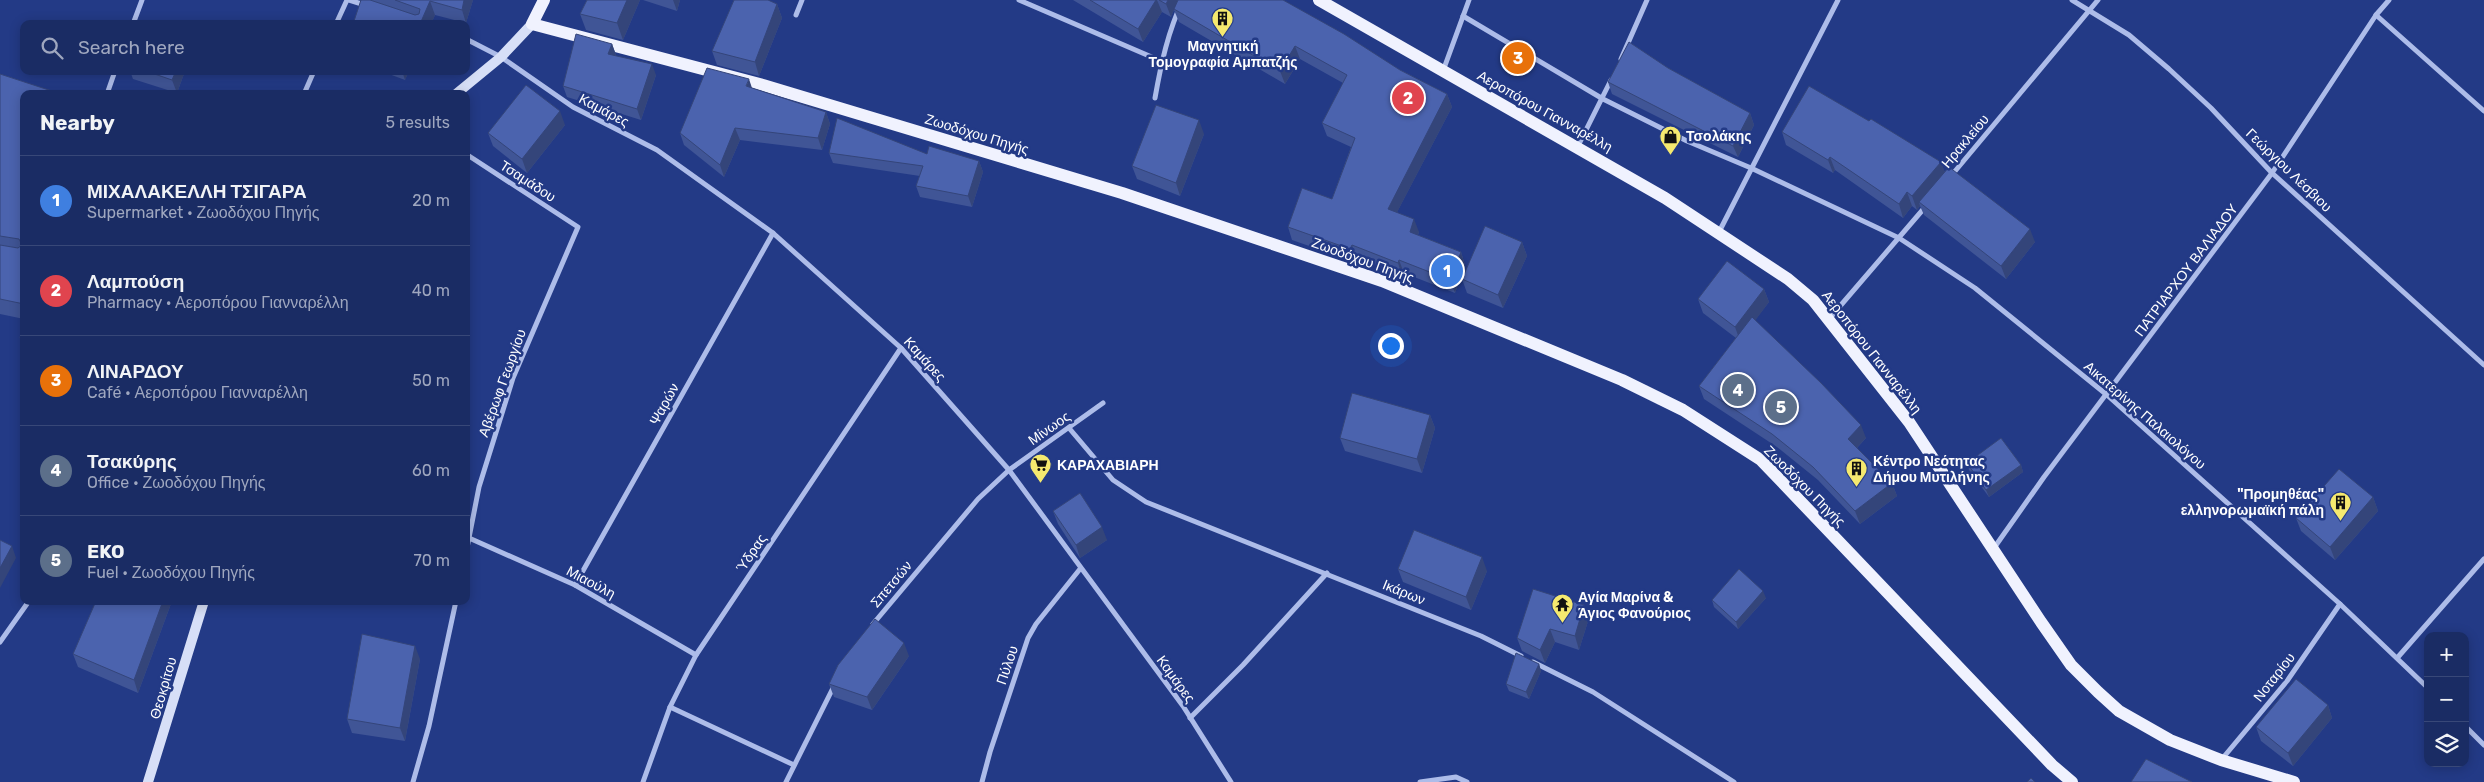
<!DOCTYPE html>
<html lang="en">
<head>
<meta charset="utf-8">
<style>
  :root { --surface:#1a2c64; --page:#23346a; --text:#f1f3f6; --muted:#9fa7bf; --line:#384878; --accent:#f5e96f }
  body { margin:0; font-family:Rubik,sans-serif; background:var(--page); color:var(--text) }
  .controls { position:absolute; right:15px; bottom:15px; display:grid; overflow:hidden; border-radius:10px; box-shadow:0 2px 12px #0003 }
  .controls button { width:45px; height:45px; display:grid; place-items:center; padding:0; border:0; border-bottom:1px solid var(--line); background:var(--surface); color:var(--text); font:25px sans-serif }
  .you { position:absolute; left:1390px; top:345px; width:18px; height:18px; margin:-12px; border:4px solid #fff; border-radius:50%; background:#1a73e8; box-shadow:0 0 0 8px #1a73e833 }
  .badge { display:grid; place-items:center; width:32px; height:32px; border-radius:50%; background:var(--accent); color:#fff; font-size:16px; font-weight:700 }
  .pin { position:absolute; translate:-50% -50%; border:2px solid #fff; box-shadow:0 1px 5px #0006 }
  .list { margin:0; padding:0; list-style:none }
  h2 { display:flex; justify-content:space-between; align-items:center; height:65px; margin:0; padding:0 20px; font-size:21px }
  h2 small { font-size:16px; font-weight:400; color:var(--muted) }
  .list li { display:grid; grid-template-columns:32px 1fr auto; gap:15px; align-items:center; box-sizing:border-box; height:90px; padding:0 20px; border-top:1px solid var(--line) }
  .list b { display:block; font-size:19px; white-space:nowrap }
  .list p { margin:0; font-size:16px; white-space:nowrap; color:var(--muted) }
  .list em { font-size:16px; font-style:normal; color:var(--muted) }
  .icon { flex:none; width:28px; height:28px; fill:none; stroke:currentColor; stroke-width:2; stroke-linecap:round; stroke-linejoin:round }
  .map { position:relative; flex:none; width:2484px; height:782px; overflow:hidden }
  .search { position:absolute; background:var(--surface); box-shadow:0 2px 12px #0003; left:20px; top:20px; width:450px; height:55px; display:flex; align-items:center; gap:12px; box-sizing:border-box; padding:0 18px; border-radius:10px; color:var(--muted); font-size:19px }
  .panel { position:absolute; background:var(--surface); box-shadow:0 2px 12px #0003; left:20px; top:90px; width:450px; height:515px; border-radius:10px }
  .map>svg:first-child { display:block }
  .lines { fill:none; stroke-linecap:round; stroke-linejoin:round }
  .street { stroke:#adbce9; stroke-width:5 }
  .secondary { stroke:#d7dff7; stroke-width:10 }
  .primary { stroke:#f0f2fe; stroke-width:12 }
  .wall { fill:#405596 }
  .shaded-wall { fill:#34457a }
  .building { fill:#4b63ae; stroke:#34457a }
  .labels { text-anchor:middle; stroke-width:5; stroke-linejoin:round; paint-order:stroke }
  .poi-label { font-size:14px; font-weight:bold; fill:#fff; stroke:#233a86; text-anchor:start }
  .street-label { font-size:14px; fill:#fff; stroke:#233a86 }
</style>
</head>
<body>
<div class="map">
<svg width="2484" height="782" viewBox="0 0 2484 782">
  <rect width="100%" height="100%" fill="#233a86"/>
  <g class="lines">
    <!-- street -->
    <g class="street">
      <path d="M 349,0 L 365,5"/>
      <path d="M 1019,0 L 1161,61"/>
      <path d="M 2072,0 L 2129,35 L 2169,69 L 2211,108 L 2272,173 L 2484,365"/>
      <path d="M 796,15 L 802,0"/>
      <path d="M 2376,15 L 2484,111"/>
      <path d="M 1463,16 L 1603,99 L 1687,141 L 1751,168 L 1899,238 L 1975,288 L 2107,395 L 2340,604 L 2428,688"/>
      <path d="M 133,24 L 142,0"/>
      <path d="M 336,24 L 347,0"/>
      <path d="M 466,39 L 501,57 L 573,107 L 657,150 L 773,233 L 901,348 L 1009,470 L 1183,706 L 1231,782"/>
      <path d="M 1621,59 L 1647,0"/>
      <path d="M 1443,71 L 1469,0"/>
      <path d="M 107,94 L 115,71"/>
      <path d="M 304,94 L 314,71"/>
      <path d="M 1155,98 C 1161,64 1168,31 1183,0"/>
      <path d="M 1578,146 L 1611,80"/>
      <path d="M 466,154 L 578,227 L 513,378 L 479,487 L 466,553"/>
      <path d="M 1951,176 L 2098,0"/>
      <path d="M 1719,232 L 1838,0"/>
      <path d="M 1829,319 L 1926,206"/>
      <path d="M 1069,428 L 1113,480 L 1146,502 L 1481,636 L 1521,656"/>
      <path d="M 469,538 L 575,585 L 696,655"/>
      <path d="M 1994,548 L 2044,477 L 2272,173 L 2376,15 L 2389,0"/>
      <path d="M 575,585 L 773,233"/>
      <path d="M 873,624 L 978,499 L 1009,470 L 1103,403"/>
      <path d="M 0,642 L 29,601"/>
      <path d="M 2398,657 L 2484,559"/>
      <path d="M 1533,662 L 1593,692 L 1734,782"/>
      <path d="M 670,707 L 794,765"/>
      <path d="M 1190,718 L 1243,665 L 1327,573"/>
      <path d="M 2465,726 L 2484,745"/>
      <path d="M 2222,759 L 2287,681 L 2340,604"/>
      <path d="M 413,782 L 429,726 L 456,601"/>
      <path d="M 643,782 L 670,707 L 696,655 L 901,348"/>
      <path d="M 786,782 L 834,686"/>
      <path d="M 982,782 L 990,752 L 1028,638 L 1036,624 L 1080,569"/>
      <path d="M 1420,782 L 1456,777 L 1467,782"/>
    </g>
    <!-- secondary -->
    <g class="secondary">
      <path d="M 456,94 L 501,57 L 532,24"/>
      <path d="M 148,782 L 204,601"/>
    </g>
    <!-- primary -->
    <g class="primary">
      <path d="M 544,0 L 532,24 L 763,85 L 1122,193 L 1382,281 L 1622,380 L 1683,410 L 1761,460 L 2052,765 L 2072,782"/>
      <path d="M 1319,0 L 1665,198 L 1788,279 L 1813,300 L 1909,422 L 2041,622 L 2071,665 L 2098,692 L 2119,711 L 2170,740 L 2221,760 L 2294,782"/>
    </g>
  </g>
  <!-- wall -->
  <g class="wall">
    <path d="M 361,0 L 473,0 L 466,23 L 435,15 L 431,24 Z"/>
    <path d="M 587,0 L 640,0 L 623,40 L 586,30 L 580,14 Z"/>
    <path d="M 643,0 L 680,0 L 677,11 Z"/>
    <path d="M 1073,0 L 1283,0 L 1400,70 L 1447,94 L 1452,107 L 1397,212 L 1419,232 L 1418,235 L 1461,252 L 1465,265 L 1455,293 L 1404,273 L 1402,276 L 1356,258 L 1355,262 L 1292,240 L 1288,227 L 1332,199 L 1351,147 L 1327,136 L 1322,123 L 1343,83 L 1300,59 L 1285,84 L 1179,22 L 1174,10 L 1171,17 L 1162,12 L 1143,42 Z"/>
    <path d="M 777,4 L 782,18 L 759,76 L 717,65 L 712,51 Z"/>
    <path d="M 612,44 L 616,55 L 616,56 L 656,75 L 641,120 L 567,97 L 563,86 Z"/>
    <path d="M 1668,68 L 1750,113 L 1754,125 L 1738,157 L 1612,94 L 1608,82 Z"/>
    <path d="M 130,71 L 185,71 L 177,93 L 133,79 Z"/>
    <path d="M 381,71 L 409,71 L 405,80 Z"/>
    <path d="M 0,74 L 24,94 L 24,319 L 0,314 Z"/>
    <path d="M 752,88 L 826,112 L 830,124 L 822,150 L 740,140 L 724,177 L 684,145 L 680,133 Z"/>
    <path d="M 1869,121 L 1941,162 L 1944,171 L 2035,242 L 2006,279 L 1924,215 L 1920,206 L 1917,210 L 1912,206 L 1903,218 L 1835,170 L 1833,173 L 1786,145 L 1782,132 Z"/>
    <path d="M 565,125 L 527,173 L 493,146 L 488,133 Z"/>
    <path d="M 1204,134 L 1180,196 L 1137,179 L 1132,166 Z"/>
    <path d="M 829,153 L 927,154 L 979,161 L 983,172 L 972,207 L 920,197 L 916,186 L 920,176 L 833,163 Z"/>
    <path d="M 1522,242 L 1527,256 L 1503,308 L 1467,293 L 1462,279 Z"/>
    <path d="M 1764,289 L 1769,302 L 1755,320 L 1866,438 L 1857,448 L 1892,483 L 1897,496 L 1860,524 L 1818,480 L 1777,447 L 1704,399 L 1699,386 L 1736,338 L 1703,313 L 1698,299 Z"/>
    <path d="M 24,322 L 24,348 L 20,338 Z"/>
    <path d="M 1430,415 L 1435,428 L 1422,473 L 1345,451 L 1340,438 Z"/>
    <path d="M 1967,463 L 2021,465 L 2023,472 L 1989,497 L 1969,470 Z"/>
    <path d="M 2373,497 L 2378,511 L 2335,560 L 2301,531 L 2296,518 Z"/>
    <path d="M 1053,511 L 1107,540 L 1080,558 L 1058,524 Z"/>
    <path d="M 1398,569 L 1487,571 L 1471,610 L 1403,582 Z"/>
    <path d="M 1766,598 L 1738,629 L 1714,607 L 1712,600 Z"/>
    <path d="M 172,601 L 138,693 L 78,667 L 73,654 Z"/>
    <path d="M 1584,605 L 1589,618 L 1579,650 L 1555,642 L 1545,663 L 1522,651 L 1517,638 Z"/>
    <path d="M 909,656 L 872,710 L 834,697 L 829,684 Z"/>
    <path d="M 420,659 L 405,741 L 352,733 L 347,719 Z"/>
    <path d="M 1539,664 L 1541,671 L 1529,699 L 1509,691 L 1506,684 Z"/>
    <path d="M 2328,705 L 2332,718 L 2293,766 L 2261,741 L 2256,727 Z"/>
  </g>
  <!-- shaded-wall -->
  <g class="shaded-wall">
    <path d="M 464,0 L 473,0 L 466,23 L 462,10 Z"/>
    <path d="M 627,0 L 640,0 L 623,40 L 617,23 Z"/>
    <path d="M 673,0 L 680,0 L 677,11 Z"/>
    <path d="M 1156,0 L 1157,0 L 1162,12 L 1143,42 L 1138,29 Z"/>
    <path d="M 1168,0 L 1178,0 L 1171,17 L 1166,4 Z"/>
    <path d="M 430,1 L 435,15 L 431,24 L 420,24 Z"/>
    <path d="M 777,4 L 782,18 L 759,76 L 755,62 Z"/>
    <path d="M 612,44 L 616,55 L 612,65 L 608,54 Z"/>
    <path d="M 1295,46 L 1300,59 L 1285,84 L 1280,71 Z"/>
    <path d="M 652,64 L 656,75 L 641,120 L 637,109 Z"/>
    <path d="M 176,71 L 185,71 L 177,93 L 172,80 Z"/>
    <path d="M 402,71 L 409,71 L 405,80 Z"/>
    <path d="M 749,79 L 753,91 L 746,86 Z"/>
    <path d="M 1447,94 L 1452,107 L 1392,222 L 1388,209 Z"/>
    <path d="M 560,111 L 565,125 L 527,173 L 522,159 Z"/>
    <path d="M 826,112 L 830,124 L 822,150 L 818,138 Z"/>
    <path d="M 1750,113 L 1754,125 L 1738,157 L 1733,146 Z"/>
    <path d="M 1199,120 L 1204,134 L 1180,196 L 1176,183 Z"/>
    <path d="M 735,128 L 740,140 L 724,177 L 720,165 Z"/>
    <path d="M 1830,157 L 1835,170 L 1833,173 L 1828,160 Z"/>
    <path d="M 979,161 L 983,172 L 972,207 L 968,196 Z"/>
    <path d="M 1941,162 L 1946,175 L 1919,202 L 1920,206 L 1917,210 L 1912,196 Z"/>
    <path d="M 1907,192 L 1912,206 L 1903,218 L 1899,204 Z"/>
    <path d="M 1414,219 L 1419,232 L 1414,245 L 1410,232 Z"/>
    <path d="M 2030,229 L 2035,242 L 2006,279 L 2001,266 Z"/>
    <path d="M 1522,242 L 1527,256 L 1503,308 L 1498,295 Z"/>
    <path d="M 1352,245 L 1356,258 L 1355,262 L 1350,249 Z"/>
    <path d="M 1461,252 L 1465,265 L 1455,293 L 1450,280 Z"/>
    <path d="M 1399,260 L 1404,273 L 1402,276 L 1398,263 Z"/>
    <path d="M 1764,289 L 1769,302 L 1740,341 L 1735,327 Z"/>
    <path d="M 1430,415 L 1435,428 L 1422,473 L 1417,459 Z"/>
    <path d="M 1861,425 L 1866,438 L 1853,452 L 1848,439 Z"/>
    <path d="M 2021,465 L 2023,472 L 1989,497 L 1986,490 Z"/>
    <path d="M 1892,483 L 1897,496 L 1860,524 L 1855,511 Z"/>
    <path d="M 2373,497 L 2378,511 L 2335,560 L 2330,547 Z"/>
    <path d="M 1102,527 L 1107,540 L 1080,558 L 1076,545 Z"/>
    <path d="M 12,546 L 16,558 L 0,588 L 0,568 Z"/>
    <path d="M 1482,557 L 1487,571 L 1471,610 L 1466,597 Z"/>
    <path d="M 1763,591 L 1766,598 L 1738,629 L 1736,622 Z"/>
    <path d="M 163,601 L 172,601 L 138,693 L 134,680 Z"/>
    <path d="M 1584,605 L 1589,618 L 1579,650 L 1575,636 Z"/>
    <path d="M 1550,629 L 1555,642 L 1545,663 L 1540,650 Z"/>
    <path d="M 904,643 L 909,656 L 872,710 L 867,697 Z"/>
    <path d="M 415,646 L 420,659 L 405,741 L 400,728 Z"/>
    <path d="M 1539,664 L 1541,671 L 1529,699 L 1526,692 Z"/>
    <path d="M 2328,705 L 2332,718 L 2293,766 L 2288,753 Z"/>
  </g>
  <!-- building -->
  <g class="building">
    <path d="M 361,0 L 370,0 L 415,15 L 419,14 L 420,9 L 395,0 L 464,0 L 462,10 L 430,1 L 420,24 L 353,24 Z"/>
    <path d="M 587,0 L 627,0 L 617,23 L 580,14 Z"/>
    <path d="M 734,0 L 768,0 L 777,4 L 755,62 L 712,51 Z"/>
    <path d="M 1090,0 L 1156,0 L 1138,29 Z"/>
    <path d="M 1159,0 L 1168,0 L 1166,4 Z"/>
    <path d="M 1178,0 L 1283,0 L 1344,34 L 1400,70 L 1447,94 L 1388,209 L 1414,219 L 1410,232 L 1461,252 L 1450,280 L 1399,260 L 1398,263 L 1352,245 L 1350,249 L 1288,227 L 1302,188 L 1332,199 L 1355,138 L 1322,123 L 1347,75 L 1295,46 L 1280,71 L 1174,9 Z"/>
    <path d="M 576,34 L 612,44 L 608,54 L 652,64 L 637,109 L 563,86 Z"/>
    <path d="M 1629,42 L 1668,68 L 1750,113 L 1733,146 L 1608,82 Z"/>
    <path d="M 707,68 L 749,79 L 746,86 L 826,112 L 818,138 L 735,128 L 720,165 L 680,133 Z"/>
    <path d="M 146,71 L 176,71 L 172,80 Z"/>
    <path d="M 0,74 L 58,93 L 24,94 L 24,304 L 0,299 L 0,245 L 18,248 L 22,245 L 19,239 L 0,236 Z"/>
    <path d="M 526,85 L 560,111 L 522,159 L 488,133 Z"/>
    <path d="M 1809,86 L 1869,121 L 1871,119 L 1941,162 L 1912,196 L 1907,192 L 1899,204 L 1830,157 L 1828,160 L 1782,132 Z"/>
    <path d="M 1156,105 L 1199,120 L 1176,183 L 1132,166 Z"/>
    <path d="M 837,118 L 927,154 L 929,146 L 979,161 L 968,196 L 916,186 L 923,166 L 829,153 Z"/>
    <path d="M 1949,167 L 2030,229 L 2001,266 L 1919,202 Z"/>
    <path d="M 1485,226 L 1522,242 L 1498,295 L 1462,279 Z"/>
    <path d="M 1727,261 L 1764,289 L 1735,327 L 1698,299 Z"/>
    <path d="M 1752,317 L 1821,383 L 1861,425 L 1848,439 L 1892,483 L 1855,511 L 1813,467 L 1772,434 L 1699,386 Z"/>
    <path d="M 24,322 L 24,339 L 20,338 Z"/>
    <path d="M 1352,393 L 1430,415 L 1417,459 L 1340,438 Z"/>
    <path d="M 2001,438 L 2021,465 L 1986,490 L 1967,463 Z"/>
    <path d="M 2339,469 L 2373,497 L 2330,547 L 2296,518 Z"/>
    <path d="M 1080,493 L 1102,527 L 1076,545 L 1053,511 Z"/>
    <path d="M 1414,530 L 1482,557 L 1466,597 L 1398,569 Z"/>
    <path d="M 0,540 L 12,546 L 0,568 Z"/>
    <path d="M 1739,569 L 1763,591 L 1736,622 L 1712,600 Z"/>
    <path d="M 1533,589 L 1584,605 L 1575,636 L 1550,629 L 1540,650 L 1517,638 Z"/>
    <path d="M 96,601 L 163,601 L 134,680 L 73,654 Z"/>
    <path d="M 875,619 L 904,643 L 867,697 L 829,684 L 838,665 Z"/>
    <path d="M 362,634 L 415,646 L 400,728 L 347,719 Z"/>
    <path d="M 1516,653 L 1539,664 L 1526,692 L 1506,684 Z"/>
    <path d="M 2296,679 L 2328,705 L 2288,753 L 2256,727 Z"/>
    <path d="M 2146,759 L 2192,782 L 2131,782 Z"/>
    <path d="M 2031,778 L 2035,782 L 2027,782 Z"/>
  </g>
  <!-- icons -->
  <defs>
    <symbol id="building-pin" viewBox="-11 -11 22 30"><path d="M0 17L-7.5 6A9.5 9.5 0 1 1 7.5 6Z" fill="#f5e96f" stroke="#233a86"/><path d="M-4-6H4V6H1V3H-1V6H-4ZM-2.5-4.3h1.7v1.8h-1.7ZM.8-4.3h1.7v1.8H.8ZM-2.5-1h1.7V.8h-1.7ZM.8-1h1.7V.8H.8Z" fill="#111"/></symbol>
    <symbol id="shop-pin" viewBox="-11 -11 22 30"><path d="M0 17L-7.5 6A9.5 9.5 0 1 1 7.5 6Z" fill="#f5e96f" stroke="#233a86"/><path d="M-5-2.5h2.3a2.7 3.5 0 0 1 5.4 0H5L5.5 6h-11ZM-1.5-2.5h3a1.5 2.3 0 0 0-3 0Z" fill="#111"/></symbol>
    <symbol id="supermarket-pin" viewBox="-11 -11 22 30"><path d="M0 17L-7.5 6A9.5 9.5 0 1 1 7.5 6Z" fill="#f5e96f" stroke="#233a86"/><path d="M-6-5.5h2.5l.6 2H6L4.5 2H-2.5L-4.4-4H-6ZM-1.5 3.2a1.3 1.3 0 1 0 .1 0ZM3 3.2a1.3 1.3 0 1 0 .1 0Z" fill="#111"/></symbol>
    <symbol id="temple-pin" viewBox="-11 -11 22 30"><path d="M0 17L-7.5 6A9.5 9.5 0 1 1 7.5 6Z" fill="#f5e96f" stroke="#233a86"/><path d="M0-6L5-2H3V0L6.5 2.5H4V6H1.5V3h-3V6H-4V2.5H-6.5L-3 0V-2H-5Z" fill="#111"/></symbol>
  </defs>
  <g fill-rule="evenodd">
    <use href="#building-pin" x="1210" y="6" width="25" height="34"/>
    <use href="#shop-pin" x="1658" y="124" width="25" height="34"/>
    <use href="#supermarket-pin" x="1028" y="452" width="25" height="34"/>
    <use href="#building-pin" x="1844" y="456" width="25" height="34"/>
    <use href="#building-pin" x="2328" y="490" width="25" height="34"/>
    <use href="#temple-pin" x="1550" y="592" width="25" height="34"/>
  </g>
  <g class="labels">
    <!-- poi labels -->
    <g class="poi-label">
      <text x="1223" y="51" text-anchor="middle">Μαγνητική<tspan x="1223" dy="16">Τομογραφία Αμπατζής</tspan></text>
      <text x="1686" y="141">Τσολάκης</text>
      <text x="1873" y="466">Κέντρο Νεότητας<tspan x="1873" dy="16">Δήμου Μυτιλήνης</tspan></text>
      <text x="1057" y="470">ΚΑΡΑΧΑΒΙΑΡΗ</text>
      <text x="2324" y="499" text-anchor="end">"Προμηθέας"<tspan x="2324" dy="16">ελληνορωμαϊκή πάλη</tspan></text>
      <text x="1578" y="602">Αγία Μαρίνα &amp;<tspan x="1578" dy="16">Άγιος Φανούριος</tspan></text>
    </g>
    <!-- street labels -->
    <g class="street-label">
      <text transform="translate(604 110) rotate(28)" y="5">Καμάρες</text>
      <text transform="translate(1545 111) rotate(29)" y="5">Αεροπόρου Γιανναρέλλη</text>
      <text transform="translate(977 134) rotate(17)" y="5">Ζωοδόχου Πηγής</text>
      <text transform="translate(1965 141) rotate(-50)" y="5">Ηρακλείου</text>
      <text transform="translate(2289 170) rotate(44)" y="5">Γεώργιου Λέσβιου</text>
      <text transform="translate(528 181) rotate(33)" y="5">Τσαμάδου</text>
      <text transform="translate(1363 260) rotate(20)" y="5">Ζωοδόχου Πηγής</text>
      <text transform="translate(2186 270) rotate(-53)" y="5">ΠΑΤΡΙΑΡΧΟΥ ΒΑΛΙΑΔΟΥ</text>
      <text transform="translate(1872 352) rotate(52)" y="5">Αεροπόρου Γιανναρέλλη</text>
      <text transform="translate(925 359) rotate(48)" y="5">Καμάρες</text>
      <text transform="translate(502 383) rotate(-70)" y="5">Αβέρωφ Γεωργίου</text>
      <text transform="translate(664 404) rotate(-61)" y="5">Ψαρών</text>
      <text transform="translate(2145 415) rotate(41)" y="5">Αικατερίνης Παλαιολόγου</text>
      <text transform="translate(1049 428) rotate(-35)" y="5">Μίνωος</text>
      <text transform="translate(1805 486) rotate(45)" y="5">Ζωοδόχου Πηγής</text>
      <text transform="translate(751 553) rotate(-56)" y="5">Ύδρας</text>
      <text transform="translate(591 582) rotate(28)" y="5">Μιαούλη</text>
      <text transform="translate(891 584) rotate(-50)" y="5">Σπετσών</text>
      <text transform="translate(1404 592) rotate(22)" y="5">Ικάρων</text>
      <text transform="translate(1007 665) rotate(-71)" y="5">Πύλου</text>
      <text transform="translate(2274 677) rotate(-52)" y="5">Νοταρίου</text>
      <text transform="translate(1176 679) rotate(54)" y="5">Καμάρες</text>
      <text transform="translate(163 688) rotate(-74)" y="5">Θεοκρίτου</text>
    </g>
  </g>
</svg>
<div class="controls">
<button>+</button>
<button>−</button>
<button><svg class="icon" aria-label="layers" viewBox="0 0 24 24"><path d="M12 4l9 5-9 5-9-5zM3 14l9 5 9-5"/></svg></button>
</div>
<div class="you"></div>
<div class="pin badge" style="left:1447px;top:271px;background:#3f7fe0">1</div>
<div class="pin badge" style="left:1408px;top:98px;background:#e0444e">2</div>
<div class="pin badge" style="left:1518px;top:58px;background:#e8710a">3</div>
<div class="pin badge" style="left:1738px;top:390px;background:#5c6f8a">4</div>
<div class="pin badge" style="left:1781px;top:407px;background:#5c6f8a">5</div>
<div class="search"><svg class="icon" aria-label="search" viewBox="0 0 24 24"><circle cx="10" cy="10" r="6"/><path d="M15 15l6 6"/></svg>Search here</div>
<section class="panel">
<h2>Nearby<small>5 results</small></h2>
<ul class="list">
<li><span class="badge" style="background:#3f7fe0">1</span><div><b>ΜΙΧΑΛΑΚΕΛΛΗ ΤΣΙΓΑΡΑ</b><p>Supermarket · Ζωοδόχου Πηγής</p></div><em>20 m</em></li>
<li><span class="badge" style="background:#e0444e">2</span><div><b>Λαμπούση</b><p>Pharmacy · Αεροπόρου Γιανναρέλλη</p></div><em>40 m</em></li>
<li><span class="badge" style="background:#e8710a">3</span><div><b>ΛΙΝΑΡΔΟΥ</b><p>Café · Αεροπόρου Γιανναρέλλη</p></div><em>50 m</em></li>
<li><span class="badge" style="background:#5c6f8a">4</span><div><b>Τσακύρης</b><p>Office · Ζωοδόχου Πηγής</p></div><em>60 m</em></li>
<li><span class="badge" style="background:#5c6f8a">5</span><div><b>EKO</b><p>Fuel · Ζωοδόχου Πηγής</p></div><em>70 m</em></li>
</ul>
</section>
</div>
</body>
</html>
